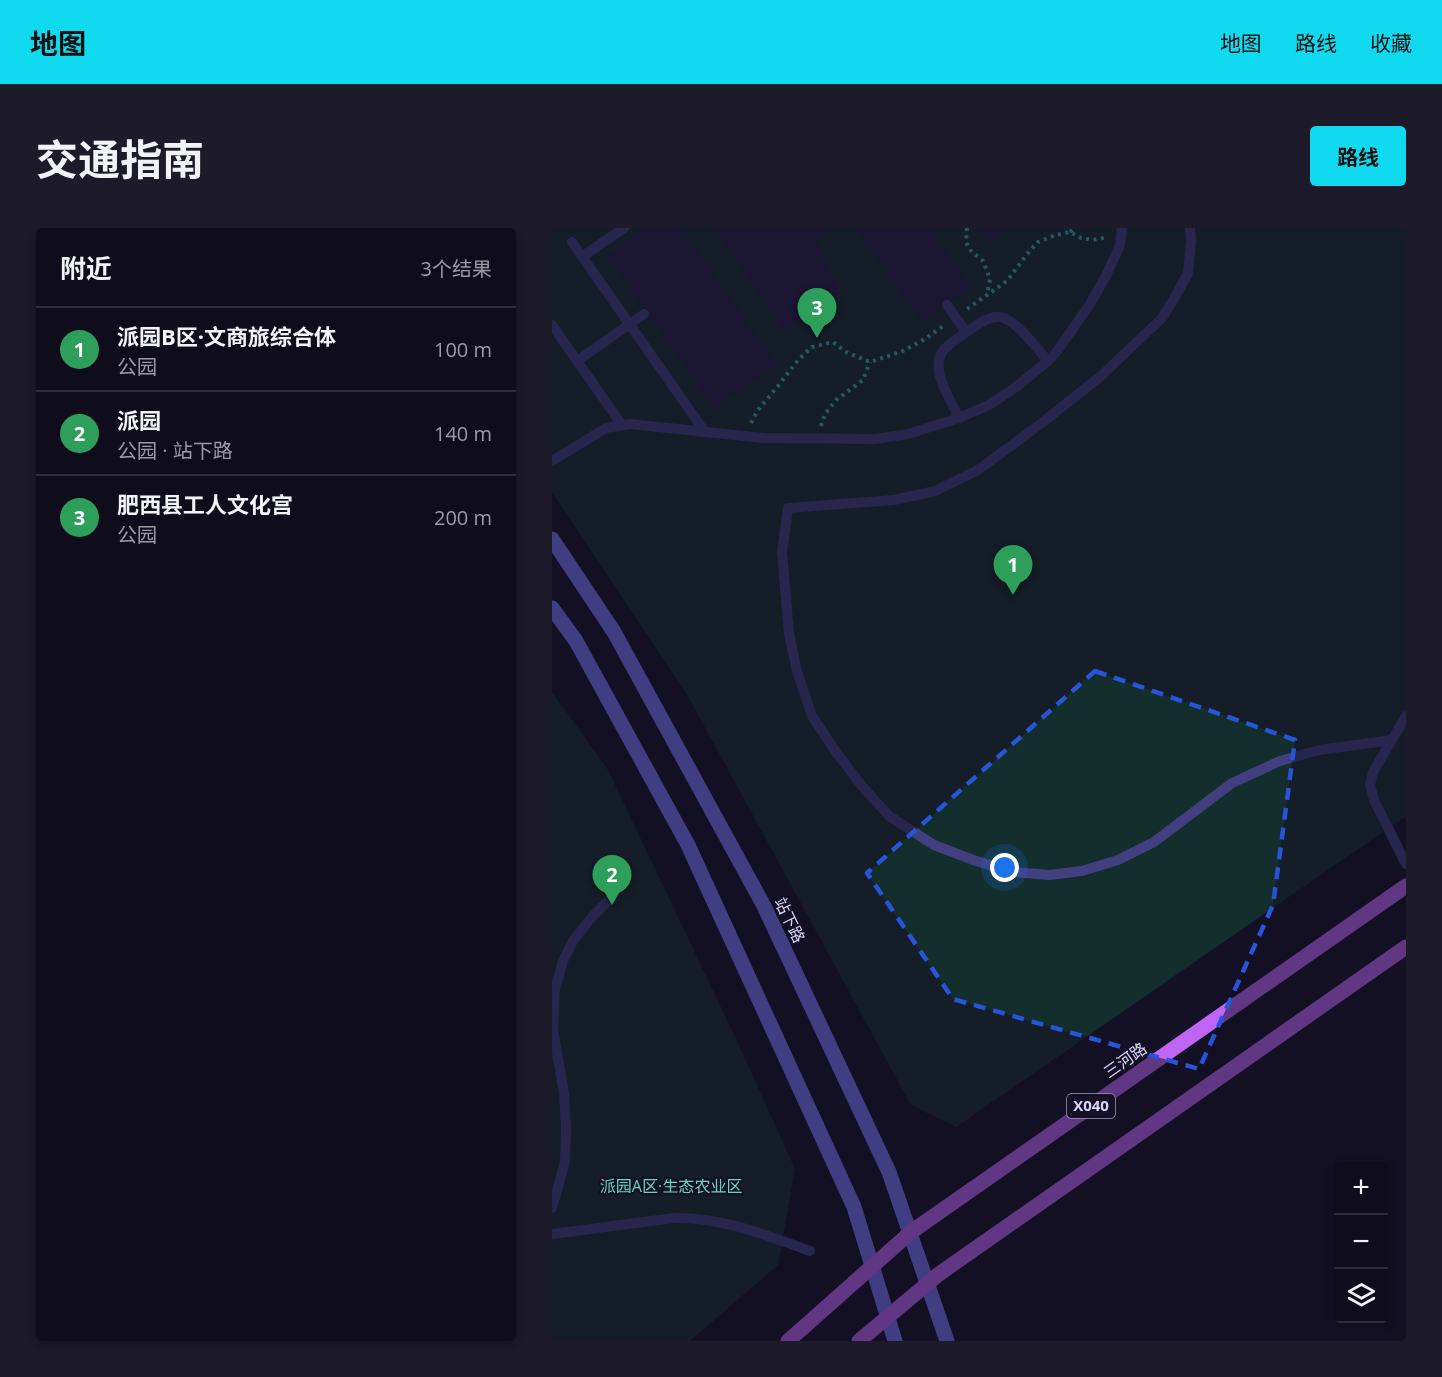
<!DOCTYPE html>
<html lang="zh">
<head>
<meta charset="utf-8">
<style>
  :root { --surface:#0f0c1c; --page:#1d1a29; --text:#f1f3f6; --muted:#9b9ba3; --line:#2f2c3b; --accent:#10daef }
  body { margin:0; font-family:"Open Sans","Noto Sans SC",sans-serif; background:var(--page); color:var(--text) }
  .controls { position:absolute; right:18px; bottom:18px; display:grid; overflow:hidden; border-radius:6px; box-shadow:0 3px 9px #0003 }
  .controls button { width:54px; height:54px; display:grid; place-items:center; padding:0; border:0; border-bottom:2px solid var(--line); background:var(--surface); color:var(--text); font:30px sans-serif }
  .you { position:absolute; left:453px; top:640px; width:21px; height:21px; margin:-15px; border:4px solid #fff; border-radius:50%; background:#1a73e8; box-shadow:0 0 0 9px #1a73e833 }
  .badge { display:grid; place-items:center; width:39px; height:39px; border-radius:50%; background:var(--accent); color:#fff; font-size:20px; font-weight:700 }
  .pin { position:absolute; translate:-50% -50px; filter:drop-shadow(0 2px 3px #0008) }
  .pin::after { content:''; position:absolute; top:32px; width:21px; height:18px; background:inherit; clip-path:polygon(0 0,100% 0,50% 100%) }
  .list { margin:0; padding:0; list-style:none }
  h2 { display:flex; justify-content:space-between; align-items:center; height:78px; margin:0; padding:0 24px; font-size:26px }
  h2 small { font-size:20px; font-weight:400; color:var(--muted) }
  .list li { display:grid; grid-template-columns:39px 1fr auto; gap:18px; align-items:center; box-sizing:border-box; height:84px; padding:0 24px; border-top:2px solid var(--line) }
  .list b { display:block; font-size:22px; white-space:nowrap }
  .list p { margin:0; font-size:20px; white-space:nowrap; color:var(--muted) }
  .list em { font-size:20px; font-style:normal; color:var(--muted) }
  .icon { flex:none; width:33px; height:33px; fill:none; stroke:currentColor; stroke-width:2; stroke-linecap:round; stroke-linejoin:round }
  .map { position:relative; flex:none; width:854px; height:1113px; overflow:hidden; border-radius:6px }
  header { display:flex; align-items:center; gap:36px; box-sizing:border-box; height:84px; padding:0 30px; background:var(--accent); color:#111 }
  header strong { font-size:28px }
  nav { display:flex; gap:33px; margin-inline-start:auto; font-size:21px }
  .intro { display:flex; align-items:center; justify-content:space-between; box-sizing:border-box; height:144px; padding:0 36px }
  h1 { margin:0; font-size:42px }
  .button { padding:15px 27px; border-radius:6px; background:var(--accent); color:#111; font-size:21px; font-weight:700 }
  main { display:flex; gap:36px; padding:0 36px }
  aside { flex:1; background:var(--surface); border-radius:6px; box-shadow:0 3px 9px #0003 }
  .map>svg:first-child { display:block }
  .green { fill:#142e2d }
  .building { fill:#251e44 }
  .lines { fill:none; stroke-linecap:round; stroke-linejoin:round }
  .path { stroke:#37b0a8; stroke-width:4; stroke-dasharray:3 4.5; stroke-linecap:butt }
  .service { stroke:#413f80; stroke-width:10 }
  .secondary { stroke:#7774f6; stroke-width:15 }
  .primary { stroke:#bf65f5; stroke-width:15 }
  .marked { fill:none; stroke:#2655da; stroke-width:4.5; stroke-dasharray:12 8; stroke-linejoin:round }
  .labels { text-anchor:middle; stroke-width:4.5; stroke-linejoin:round; paint-order:stroke }
  .shield { fill:#141025; stroke:#9f9bbc; stroke-width:1.5 }
  .shield-label { font-size:15px; font-weight:bold; fill:#dbd7fc }
  .street-label { font-size:16px; fill:#dbd7fc; stroke:#141025 }
  .park-label { font-size:16px; fill:#67d8bb; stroke:#141025 }
</style>
</head>
<body>
<header>
<strong>地图</strong>
<nav><a>地图</a><a>路线</a><a>收藏</a></nav>
</header>
<div class="intro"><h1>交通指南</h1><a class="button">路线</a></div>
<main>
<aside>
<h2>附近<small>3个结果</small></h2>
<ul class="list">
<li><span class="badge" style="background:#2e9e5b">1</span><div><b>派园B区·文商旅综合体</b><p>公园</p></div><em>100 m</em></li>
<li><span class="badge" style="background:#2e9e5b">2</span><div><b>派园</b><p>公园 · 站下路</p></div><em>140 m</em></li>
<li><span class="badge" style="background:#2e9e5b">3</span><div><b>肥西县工人文化宫</b><p>公园</p></div><em>200 m</em></li>
</ul>
</aside>
<div class="map">
<svg width="854" height="1113" viewBox="0 0 854 1113">
  <rect width="100%" height="100%" fill="#141025"/>
  <!-- green -->
  <g class="green">
    <path d="M 0,0 L 854,0 L 854,588 L 404,899 L 359,877 L 137,470 L 0,264 Z"/>
    <path d="M 0,464 L 56,542 L 185,813 L 243,941 L 226,1037 L 138,1113 L 0,1113 Z"/>
  </g>
  <!-- building -->
  <g class="building">
    <path d="M 95,0 L 130,0 L 225,137 L 162,179 L 55,28 Z"/>
    <path d="M 162,0 L 281,0 L 264,12 L 288,65 L 233,103 Z"/>
    <path d="M 304,0 L 387,0 L 381,4 L 419,60 L 369,95 Z"/>
    <path d="M 428,0 L 457,0 L 438,14 Z"/>
  </g>
  <g class="lines">
    <!-- path -->
    <g class="path">
      <path d="M 415,0 L 414,14 L 419,23 L 431,33 L 438,51 L 435,67"/>
      <path d="M 518,4 L 523,0"/>
      <path d="M 415,81 L 455,53 L 476,25 L 486,14 L 501,8 L 518,4 L 529,10 L 541,12 L 556,9"/>
      <path d="M 199,195 L 206,182 L 226,158 L 247,131 L 260,119 L 281,114 L 294,124 L 318,134 L 351,123 L 373,111 L 394,96"/>
      <path d="M 269,198 L 273,186 L 284,172 L 311,152 L 318,134"/>
    </g>
    <!-- service -->
    <g class="service">
      <path d="M 638,0 L 639,12 L 636,45 L 623,69 L 610,90 L 549,148 L 487,197 L 426,242 L 383,263 L 342,272 L 236,280 L 230,324 L 237,406 L 245,443 L 260,488 L 284,524 L 310,558 L 337,588 L 382,617 L 424,633 L 462,644 L 498,647 L 530,643 L 566,632 L 602,614 L 680,555 L 728,533 L 767,522 L 840,512"/>
      <path d="M 20,14 L 153,204"/>
      <path d="M 31,28 L 72,0"/>
      <path d="M 395,77 L 414,104 C 407,110 397,115 391,123 C 377,141 399,172 407,190"/>
      <path d="M 0,97 L 70,197"/>
      <path d="M 414,104 C 423,99 433,90 443,89 C 461,86 484,120 496,133"/>
      <path d="M 25,133 L 92,86"/>
      <path d="M 0,233 L 54,200 L 78,196 L 211,210 L 323,211 L 356,206 L 407,190 L 437,177 L 464,159 L 496,133 L 506,122 L 538,76 L 554,48 L 568,17 L 570,0"/>
      <path d="M 854,488 L 821,544 L 818,557 L 822,572 L 854,636"/>
      <path d="M 0,980 L 13,934 L 14,900 L 12,865 L 1,801 L 3,761 L 11,733 L 21,713 L 39,690 L 63,666"/>
      <path d="M 0,1006 L 122,990 C 169,989 214,1007 258,1023"/>
    </g>
    <!-- secondary -->
    <g class="secondary">
      <path d="M 0,311 L 62,404 L 212,678 L 337,944 L 395,1113"/>
      <path d="M 0,380 L 24,413 L 136,617 L 302,979 L 343,1113"/>
    </g>
    <!-- primary -->
    <g class="primary">
      <path d="M 236,1113 L 359,1004 L 854,658"/>
      <path d="M 307,1113 L 387,1046 L 854,719"/>
    </g>
  </g>
  <!-- marked area -->
  <path d="M0 0H854V1113H0ZM 543,443 L 743,512 L 721,677 L 647,841 L 401,771 L 315,645 Z" fill="#141025" fill-opacity=".55" fill-rule="evenodd"/>
  <path class="marked" d="M 543,443 L 743,512 L 721,677 L 647,841 L 401,771 L 315,645 Z"/>
  <g class="labels">
    <!-- shield labels -->
    <rect class="shield" x="515" y="866" width="48" height="24" rx="4.5"/>
    <g class="shield-label">
      <text x="539" y="883">X040</text>
    </g>
    <!-- street labels -->
    <g class="street-label">
      <text transform="translate(238 692) rotate(64)" y="6">站下路</text>
      <text transform="translate(573 832) rotate(-35)" y="6">三河路</text>
    </g>
    <!-- park labels -->
    <g class="park-label">
      <text x="119" y="964">派园A区·生态农业区</text>
    </g>
  </g>
</svg>
<div class="controls">
<button>+</button>
<button>−</button>
<button><svg class="icon" aria-label="layers" viewBox="0 0 24 24"><path d="M12 4l9 5-9 5-9-5zM3 14l9 5 9-5"/></svg></button>
</div>
<div class="you"></div>
<div class="pin badge" style="left:461px;top:367px;background:#2e9e5b">1</div>
<div class="pin badge" style="left:60px;top:677px;background:#2e9e5b">2</div>
<div class="pin badge" style="left:265px;top:110px;background:#2e9e5b">3</div>
</div>
</main>
</body>
</html>
